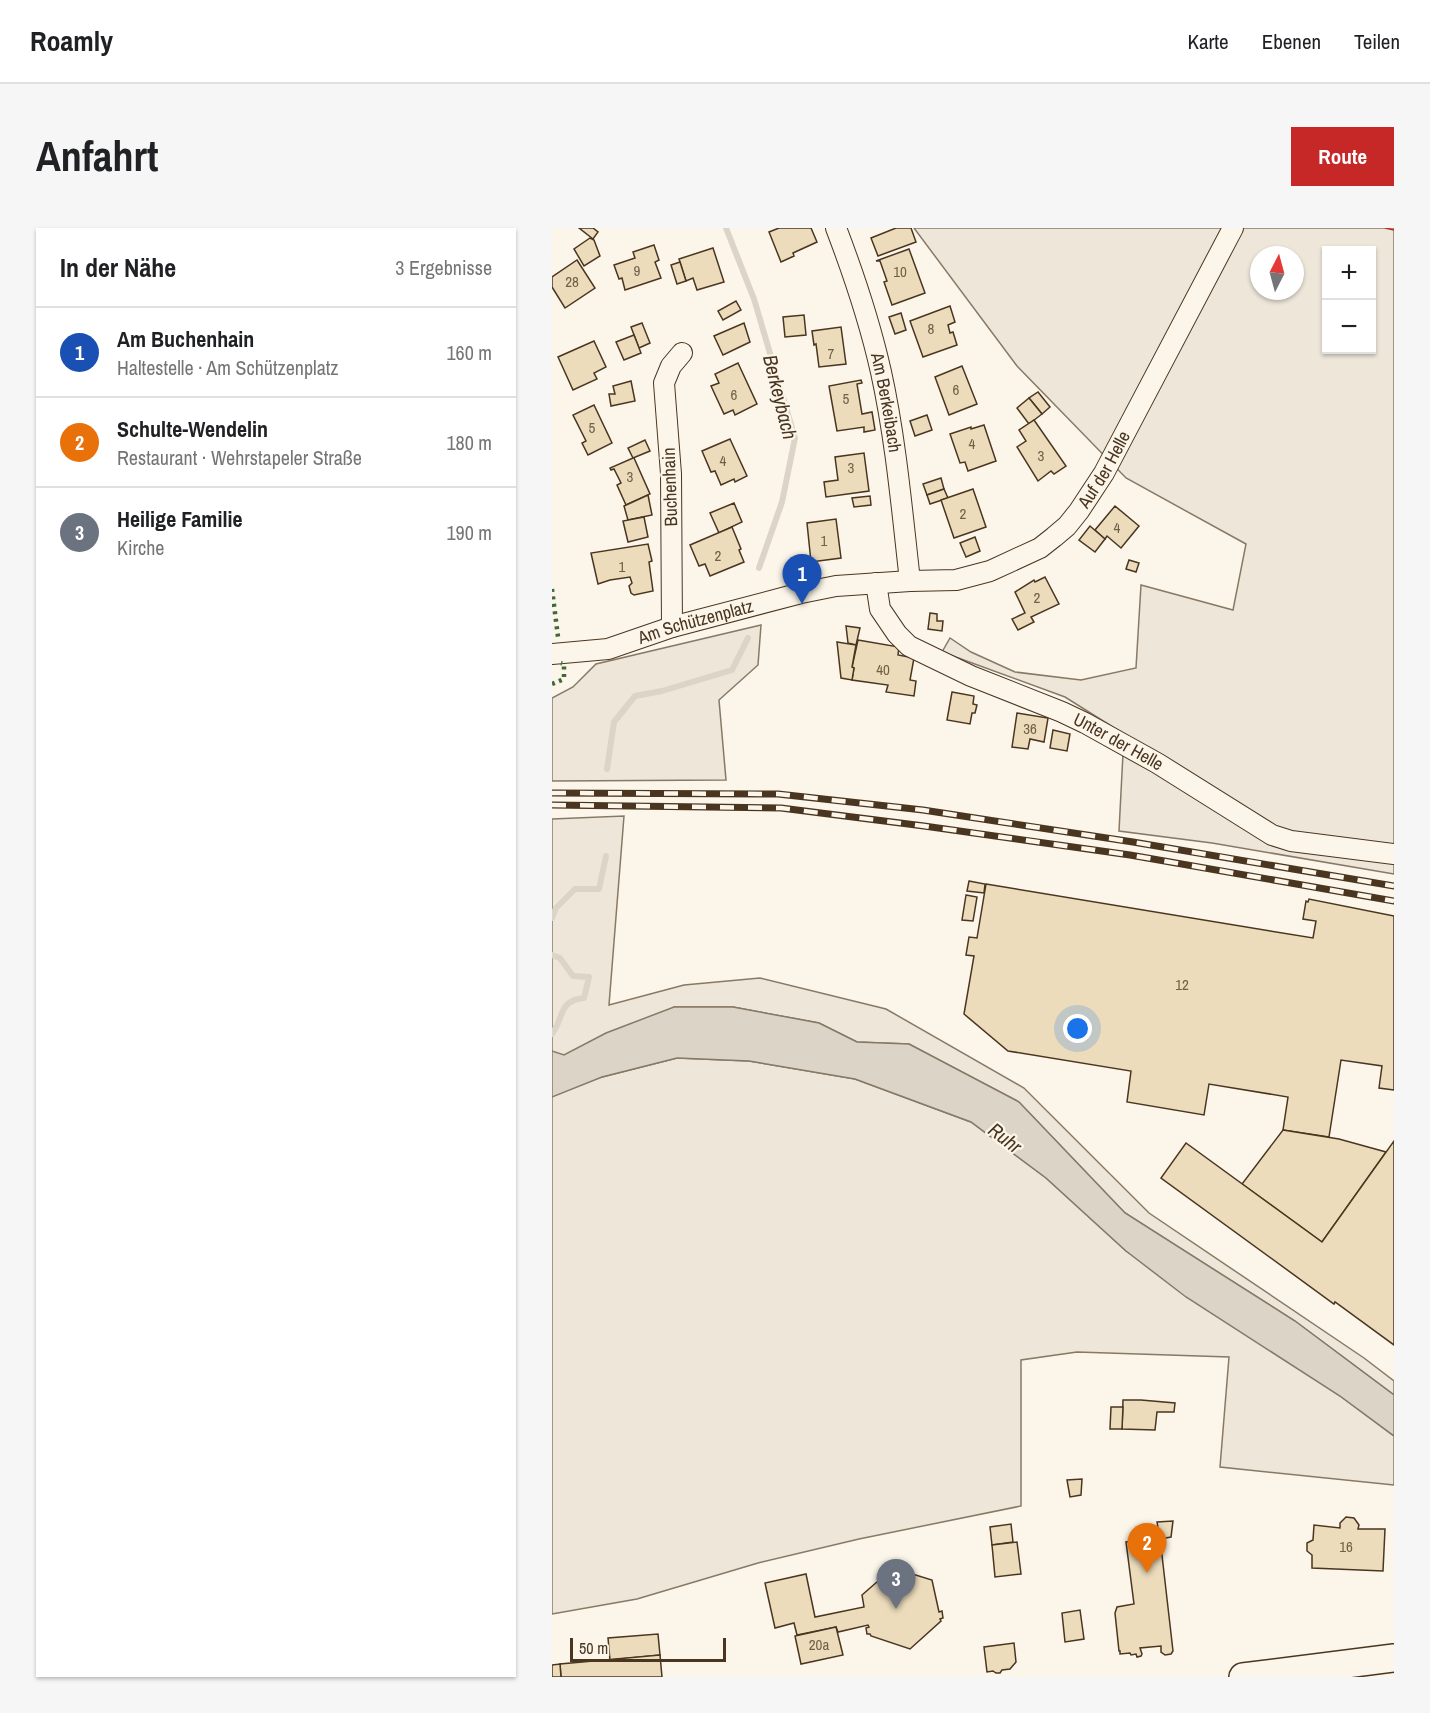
<!DOCTYPE html>
<html lang="de">
<head>
<meta charset="utf-8">
<style>
  :root { --surface:#fff; --page:#f6f6f6; --text:#202124; --muted:#757577; --line:#e0e0e0; --accent:#c62828 }
  body { margin:0; font-family:"Archivo Narrow",sans-serif; background:var(--page); color:var(--text) }
  .controls { position:absolute; right:18px; top:18px; display:grid; overflow:hidden; border-radius:0px; box-shadow:0 2px 4px #0004 }
  .controls button { width:54px; height:54px; display:grid; place-items:center; padding:0; border:0; border-bottom:2px solid var(--line); background:var(--surface); color:var(--text); font:30px sans-serif }
  .compass { position:absolute; left:698px; top:18px; width:54px; height:54px; border-radius:50%; background:var(--surface); box-shadow:0 2px 4px #0004; rotate:6deg }
  .scale { position:absolute; left:18px; bottom:15px; width:156px; box-sizing:border-box; padding-left:6px; border:3px solid #4a3520; border-top:0; font-size:16px; line-height:21px; white-space:nowrap; color:#4a3520; -webkit-text-stroke:4px #fbf6e9; paint-order:stroke }
  .you { position:absolute; left:526px; top:801px; width:21px; height:21px; margin:-15px; border:4px solid #fff; border-radius:50%; background:#1a73e8; box-shadow:0 0 0 9px #1a73e833 }
  .badge { display:grid; place-items:center; width:39px; height:39px; border-radius:50%; background:var(--accent); color:#fff; font-size:20px; font-weight:700 }
  .pin { position:absolute; translate:-50% -50px; filter:drop-shadow(0 2px 3px #0008) }
  .pin::after { content:''; position:absolute; top:32px; width:21px; height:18px; background:inherit; clip-path:polygon(0 0,100% 0,50% 100%) }
  .list { margin:0; padding:0; list-style:none }
  h2 { display:flex; justify-content:space-between; align-items:center; height:78px; margin:0; padding:0 24px; font-size:26px }
  h2 small { font-size:20px; font-weight:400; color:var(--muted) }
  .list li { display:grid; grid-template-columns:39px 1fr auto; gap:18px; align-items:center; box-sizing:border-box; height:90px; padding:0 24px; border-top:2px solid var(--line) }
  .list b { display:block; font-size:22px; white-space:nowrap }
  .list p { margin:0; font-size:20px; white-space:nowrap; color:var(--muted) }
  .list em { font-size:20px; font-style:normal; color:var(--muted) }
  .map { position:relative; flex:none; width:842px; height:1449px; overflow:hidden; border-radius:0px }
  header { display:flex; align-items:center; gap:36px; box-sizing:border-box; height:84px; padding:0 30px; background:var(--surface); border-bottom:2px solid var(--line) }
  header strong { font-size:28px }
  nav { display:flex; gap:33px; margin-inline-start:auto; font-size:21px }
  .intro { display:flex; align-items:center; justify-content:space-between; box-sizing:border-box; height:144px; padding:0 36px }
  h1 { margin:0; font-size:42px }
  .button { padding:15px 27px; border-radius:0px; background:var(--accent); color:#fff; font-size:21px; font-weight:700 }
  main { display:flex; gap:36px; padding:0 36px }
  aside { flex:1; background:var(--surface); border-radius:0px; box-shadow:0 2px 4px #0004 }
  .map>svg:first-child { display:block }
  .green { fill:#ede6d9; stroke:#887966; stroke-width:1.5; fill-rule:evenodd }
  .water { fill:#dcd4c6; stroke:#887966; stroke-width:1.5 }
  .lines { fill:none; stroke-linecap:round; stroke-linejoin:round }
  .stream { stroke:#dcd4c6; stroke-width:6 }
  .building { fill:#ecdcbc; stroke:#4a3520; stroke-width:1.5 }
  .minor-casing { stroke:#4a3520; stroke-width:22 }
  .secondary-casing { stroke:#4a3520; stroke-width:30 }
  .minor { stroke:#fbf6e9; stroke-width:20 }
  .secondary { stroke:#fbf6e9; stroke-width:27 }
  .rail-casing { stroke:#4a3520; stroke-width:7 }
  .rail { stroke:#fbf6e9; stroke-width:4.5; stroke-dasharray:14; stroke-linecap:butt }
  .hedge { stroke:#436837; stroke-width:4.5; stroke-dasharray:3 4.5; stroke-linecap:butt }
  .power { stroke:#c62828; stroke-width:1.5; stroke-dasharray:21 4.5 3 4.5; stroke-linecap:butt }
  .labels { text-anchor:middle; stroke-width:4.5; stroke-linejoin:round; paint-order:stroke }
  .number-label { font-size:15px; fill:#725f47 }
  .street-label { font-size:18px; fill:#4a3520; stroke:#fbf6e9 }
  .water-label { font-size:20px; font-style:italic; fill:#4a3520; stroke:#fbf6e9 }
</style>
</head>
<body>
<header>
<strong>Roamly</strong>
<nav><a>Karte</a><a>Ebenen</a><a>Teilen</a></nav>
</header>
<div class="intro"><h1>Anfahrt</h1><a class="button">Route</a></div>
<main>
<aside>
<h2>In der Nähe<small>3 Ergebnisse</small></h2>
<ul class="list">
<li><span class="badge" style="background:#1a4fb4">1</span><div><b>Am Buchenhain</b><p>Haltestelle · Am Schützenplatz</p></div><em>160 m</em></li>
<li><span class="badge" style="background:#e8710a">2</span><div><b>Schulte-Wendelin</b><p>Restaurant · Wehrstapeler Straße</p></div><em>180 m</em></li>
<li><span class="badge" style="background:#6b7280">3</span><div><b>Heilige Familie</b><p>Kirche</p></div><em>190 m</em></li>
</ul>
</aside>
<div class="map">
<svg width="842" height="1449" viewBox="0 0 842 1449">
  <rect width="100%" height="100%" fill="#fbf6e9"/>
  <!-- green -->
  <g class="green">
    <path d="M 362,0 L 842,0 L 842,623 L 729,606 L 619,539 L 614,548 L 718,614 L 842,633 L 842,646 L 660,615 L 567,603 L 572,506 L 513,469 L 390,424 L 398,410 L 419,424 L 463,444 L 529,452 L 584,440 L 589,357 L 681,382 L 694,316 L 574,250 L 465,138 ZM 774,22 L 820,22 L 820,122 L 774,122 ZM 707,27 L 743,27 L 743,63 L 707,63 Z"/>
    <path d="M 209,397 L 206,437 L 167,472 L 174,552 L 0,553 L 0,470 L 21,459 L 44,436 Z"/>
    <path d="M 72,588 L 57,777 L 132,757 L 208,750 L 334,781 L 472,860 L 597,985 L 812,1130 L 842,1153 L 842,1167 L 743,1093 L 573,985 L 467,874 L 357,816 L 305,814 L 267,795 L 181,779 L 122,779 L 50,849 L 125,830 L 197,833 L 303,851 L 419,894 L 494,950 L 574,1023 L 788,1168 L 842,1208 L 842,1257 L 668,1239 L 677,1129 L 525,1124 L 469,1132 L 469,1278 L 307,1311 L 206,1335 L 85,1371 L 0,1386 L 0,591 Z"/>
  </g>
  <!-- water -->
  <path class="water" d="M 122,779 L 181,779 L 267,795 L 305,814 L 357,816 L 467,874 L 573,985 L 743,1093 L 842,1167 L 842,1208 L 788,1168 L 634,1069 L 574,1023 L 494,950 L 419,894 L 303,851 L 197,833 L 125,830 L 50,849 L 0,869 L 0,823 L 12,827 L 54,805 Z"/>
  <g class="lines">
    <!-- stream -->
    <g class="stream">
      <path d="M 174,0 L 202,71 L 243,210 L 230,274 L 207,340"/>
      <path d="M 55,541 L 62,494 L 83,468 L 110,463 L 180,442 L 196,410"/>
      <path d="M 0,690 L 4,680 L 23,661 L 47,661 L 54,628"/>
      <path d="M 0,727 L 8,730 L 21,748 L 37,749 L 32,770 C 6,773 13,788 0,806"/>
    </g>
  </g>
  <!-- building -->
  <g class="building">
    <path d="M 27,0 L 41,0 L 46,4 L 41,11 Z"/>
    <path d="M 227,0 L 259,0 L 265,14 L 241,25 L 242,28 L 229,34 L 217,4 Z"/>
    <path d="M 344,0 L 359,0 L 364,14 L 326,28 L 319,10 Z"/>
    <path d="M 38,10 L 42,12 L 48,28 L 32,38 L 22,21 Z"/>
    <path d="M 102,17 L 107,32 L 103,34 L 109,50 L 73,62 L 70,50 L 67,51 L 62,37 L 83,30 L 81,24 Z"/>
    <path d="M 161,20 L 172,54 L 145,62 L 141,50 L 134,53 L 127,31 Z"/>
    <path d="M 357,21 L 373,65 L 340,77 L 332,54 L 335,53 L 328,33 L 324,33 Z"/>
    <path d="M 25,32 L 43,60 L 13,80 L 0,59 L 0,49 Z"/>
    <path d="M 128,34 L 134,53 L 125,56 L 119,37 Z"/>
    <path d="M 184,73 L 189,82 L 171,92 L 166,83 Z"/>
    <path d="M 398,78 L 403,94 L 396,97 L 398,105 L 401,104 L 405,117 L 371,129 L 358,93 Z"/>
    <path d="M 349,85 L 354,102 L 343,106 L 337,89 Z"/>
    <path d="M 252,87 L 254,107 L 233,109 L 231,89 Z"/>
    <path d="M 90,95 L 98,115 L 87,120 L 79,99 Z"/>
    <path d="M 192,95 L 198,114 L 171,127 L 162,108 Z"/>
    <path d="M 289,99 L 294,136 L 267,139 L 264,116 L 262,117 L 260,103 Z"/>
    <path d="M 82,107 L 89,125 L 72,132 L 64,114 Z"/>
    <path d="M 42,113 L 54,139 L 42,145 L 45,151 L 21,162 L 6,129 Z"/>
    <path d="M 186,135 L 205,176 L 183,187 L 181,182 L 172,186 L 159,158 L 167,155 L 163,146 Z"/>
    <path d="M 410,138 L 425,176 L 397,187 L 383,149 Z"/>
    <path d="M 309,152 L 310,155 L 305,156 L 310,186 L 320,184 L 323,202 L 312,204 L 312,199 L 285,203 L 277,158 Z"/>
    <path d="M 79,153 L 83,173 L 59,178 L 57,166 L 63,166 L 61,158 Z"/>
    <path d="M 486,164 L 498,179 L 490,186 L 477,170 Z"/>
    <path d="M 477,170 L 490,186 L 477,196 L 465,180 Z"/>
    <path d="M 42,177 L 60,215 L 36,227 L 30,215 L 34,213 L 21,187 Z"/>
    <path d="M 375,187 L 380,202 L 363,208 L 358,193 Z"/>
    <path d="M 482,192 L 514,238 L 502,246 L 499,243 L 486,253 L 465,219 L 474,213 L 467,202 Z"/>
    <path d="M 432,197 L 444,233 L 416,243 L 413,234 L 408,235 L 398,206 L 419,199 L 419,201 Z"/>
    <path d="M 178,211 L 195,248 L 183,254 L 182,251 L 169,257 L 163,243 L 159,244 L 150,223 Z"/>
    <path d="M 93,212 L 98,223 L 81,230 L 76,220 Z"/>
    <path d="M 312,225 L 317,263 L 274,269 L 272,254 L 286,252 L 283,229 Z"/>
    <path d="M 81,230 L 82,230 L 98,266 L 74,277 L 65,257 L 69,255 L 62,241 L 59,242 L 58,240 Z"/>
    <path d="M 389,250 L 392,261 L 375,267 L 371,256 Z"/>
    <path d="M 392,261 L 396,270 L 378,276 L 375,267 Z"/>
    <path d="M 421,261 L 434,299 L 402,310 L 389,272 Z"/>
    <path d="M 96,267 L 100,287 L 76,292 L 72,278 Z"/>
    <path d="M 318,268 L 319,277 L 302,279 L 300,270 Z"/>
    <path d="M 182,275 L 190,294 L 167,305 L 158,285 Z"/>
    <path d="M 563,278 L 587,298 L 569,320 L 555,308 L 553,311 L 543,302 Z"/>
    <path d="M 92,289 L 96,309 L 76,314 L 71,293 Z"/>
    <path d="M 284,291 L 289,330 L 259,334 L 255,295 Z"/>
    <path d="M 538,298 L 553,311 L 543,324 L 527,312 Z"/>
    <path d="M 180,299 L 189,321 L 187,322 L 192,334 L 158,348 L 153,336 L 147,338 L 138,317 Z"/>
    <path d="M 423,309 L 428,323 L 414,329 L 408,315 Z"/>
    <path d="M 96,316 L 100,333 L 97,334 L 101,363 L 82,367 L 79,365 L 77,358 L 80,355 L 78,349 L 58,352 L 46,356 L 39,325 Z"/>
    <path d="M 577,332 L 587,335 L 584,344 L 574,341 Z"/>
    <path d="M 493,349 L 507,376 L 479,389 L 482,394 L 466,402 L 460,391 L 473,385 L 463,364 L 482,352 L 483,354 Z"/>
    <path d="M 378,385 L 385,386 L 385,393 L 391,393 L 390,403 L 376,401 Z"/>
    <path d="M 294,398 L 308,400 L 304,417 L 296,415 Z"/>
    <path d="M 306,412 L 347,419 L 346,427 L 362,430 L 358,452 L 364,453 L 362,468 L 334,464 L 336,457 L 300,452 L 302,440 L 300,439 Z"/>
    <path d="M 285,414 L 304,417 L 300,439 L 302,440 L 300,452 L 289,450 Z"/>
    <path d="M 400,464 L 422,468 L 421,476 L 425,477 L 423,485 L 420,485 L 418,496 L 395,492 Z"/>
    <path d="M 465,485 L 496,490 L 492,514 L 478,511 L 476,521 L 460,519 Z"/>
    <path d="M 501,502 L 518,506 L 515,523 L 498,520 Z"/>
    <path d="M 417,653 L 433,656 L 432,665 L 415,663 Z"/>
    <path d="M 434,656 L 761,710 L 764,693 L 751,691 L 754,673 L 756,674 L 757,671 L 842,688 L 842,862 L 827,860 L 830,838 L 789,832 L 777,909 L 731,902 L 736,869 L 657,856 L 652,887 L 575,874 L 579,843 L 456,823 L 412,786 L 422,728 L 414,727 L 417,709 L 425,710 Z"/>
    <path d="M 414,667 L 425,669 L 421,693 L 410,692 Z"/>
    <path d="M 731,902 L 787,911 L 834,924 L 770,1014 L 690,956 Z"/>
    <path d="M 842,913 L 842,1117 L 783,1074 L 782,1076 L 609,950 L 634,915 L 770,1014 Z"/>
    <path d="M 571,1172 L 589,1172 L 623,1175 L 622,1184 L 605,1184 L 603,1202 L 570,1201 Z"/>
    <path d="M 559,1179 L 571,1179 L 570,1201 L 558,1201 Z"/>
    <path d="M 530,1251 L 529,1267 L 518,1269 L 515,1252 Z"/>
    <path d="M 794,1289 L 802,1290 L 807,1297 L 806,1301 L 833,1301 L 831,1343 L 760,1340 L 760,1327 L 755,1323 L 755,1315 L 761,1312 L 762,1297 L 788,1300 L 788,1295 Z"/>
    <path d="M 621,1293 L 619,1309 L 608,1311 L 605,1294 Z"/>
    <path d="M 459,1296 L 461,1314 L 440,1317 L 438,1299 Z"/>
    <path d="M 608,1310 L 621,1423 L 619,1426 L 613,1427 L 609,1424 L 609,1418 L 588,1420 L 590,1426 L 589,1428 L 585,1429 L 584,1426 L 579,1427 L 578,1425 L 568,1426 L 568,1423 L 567,1423 L 563,1385 L 565,1379 L 582,1376 L 574,1314 Z"/>
    <path d="M 465,1314 L 469,1346 L 443,1349 L 440,1317 Z"/>
    <path d="M 341,1340 L 380,1352 L 387,1384 L 390,1383 L 391,1390 L 388,1391 L 389,1393 L 358,1421 L 319,1408 L 318,1406 L 315,1406 L 314,1400 L 317,1399 L 316,1397 L 286,1404 L 284,1399 L 245,1407 L 242,1395 L 223,1400 L 213,1355 L 254,1346 L 263,1389 L 312,1379 L 310,1367 Z"/>
    <path d="M 528,1382 L 532,1411 L 513,1414 L 510,1385 Z"/>
    <path d="M 284,1399 L 291,1427 L 249,1436 L 243,1408 Z"/>
    <path d="M 106,1406 L 108,1427 L 58,1432 L 56,1410 Z"/>
    <path d="M 462,1415 L 464,1434 L 458,1441 L 450,1442 L 448,1445 L 444,1445 L 441,1443 L 435,1444 L 432,1419 Z"/>
    <path d="M 108,1427 L 110,1449 L 9,1449 L 8,1436 Z"/>
    <path d="M 8,1436 L 9,1449 L 0,1449 L 0,1437 Z"/>
  </g>
  <g class="lines">
    <defs>
      <g id="minor">
        <path id="s1" d="M 284,0 C 302,47 318,95 329,144 C 344,212 350,283 358,353"/>
        <path id="s2" d="M 324,355 L 328,381 L 345,406 L 357,418 L 419,448 L 510,484 L 533,495 L 605,535 L 720,607 L 739,613 L 842,626"/>
        <path d="M 120,399 L 119,246 L 112,155 L 119,138 L 130,125"/>
        <path id="s3" d="M 0,426 L 56,421 L 120,399 L 249,365 L 284,358 L 358,353 L 404,352 L 438,343 L 488,320 L 502,309 L 515,298 L 527,283 L 552,245 L 681,0"/>
      </g>
      <path id="secondary" d="M 691,1449 L 842,1430"/>
    </defs>
    <!-- minor casing -->
    <use href="#minor" class="minor-casing"/>
    <!-- secondary casing -->
    <use href="#secondary" class="secondary-casing"/>
    <!-- minor -->
    <use href="#minor" class="minor"/>
    <!-- secondary -->
    <use href="#secondary" class="secondary"/>
    <defs>
      <g id="rail">
        <path d="M 0,565 L 226,566 L 371,582 L 581,614 L 842,658"/>
        <path d="M 0,577 L 229,580 L 372,598 L 578,627 L 842,673"/>
      </g>
    </defs>
    <!-- rail casing -->
    <use href="#rail" class="rail-casing"/>
    <!-- rail -->
    <use href="#rail" class="rail"/>
    <!-- hedge -->
    <g class="hedge">
      <path d="M 0,361 L 6,409"/>
      <path d="M 0,456 L 12,451 L 12,436 L 9,435"/>
    </g>
    <!-- power -->
    <path class="power" d="M 833,0 L 842,2"/>
  </g>
  <g class="labels">
    <!-- number labels -->
    <g class="number-label">
      <text x="85" y="48">9</text>
      <text x="348" y="49">10</text>
      <text x="20" y="59">28</text>
      <text x="379" y="106">8</text>
      <text x="279" y="131">7</text>
      <text x="404" y="167">6</text>
      <text x="182" y="172">6</text>
      <text x="294" y="176">5</text>
      <text x="40" y="205">5</text>
      <text x="420" y="221">4</text>
      <text x="489" y="233">3</text>
      <text x="171" y="238">4</text>
      <text x="299" y="245">3</text>
      <text x="78" y="254">3</text>
      <text x="411" y="291">2</text>
      <text x="565" y="305">4</text>
      <text x="272" y="318">1</text>
      <text x="166" y="333">2</text>
      <text x="70" y="344">1</text>
      <text x="485" y="375">2</text>
      <text x="331" y="447">40</text>
      <text x="478" y="506">36</text>
      <text x="630" y="762">12</text>
      <text x="794" y="1324">16</text>
      <text x="267" y="1422">20a</text>
    </g>
    <!-- street labels -->
    <g class="street-label">
      <text dy="6" stroke="none"><textPath href="#s1" startOffset="182">Am Berkeibach</textPath></text>
      <text dy="6" stroke="none"><textPath href="#s3" startOffset="606">Auf der Helle</textPath></text>
      <text transform="translate(118 259) rotate(-92)" y="6">Buchenhain</text>
      <text dy="6" stroke="none"><textPath href="#s3" startOffset="148">Am Schützenplatz</textPath></text>
      <text dy="6" stroke="none"><textPath href="#s2" startOffset="304">Unter der Helle</textPath></text>
    </g>
    <!-- water labels -->
    <g class="water-label">
      <text transform="translate(228 169) rotate(76)" y="7">Berkeybach</text>
      <text transform="translate(453 910) rotate(38)" y="7">Ruhr</text>
    </g>
  </g>
</svg>
<div class="controls">
<button>+</button>
<button>−</button>
</div>
<svg class="compass" viewBox="-18 -18 36 36"><path d="M0-13l5 13h-10z" fill="#e53935"/><path d="M0 13l5-13h-10z" fill="#757577"/></svg>
<div class="scale">50 m</div>
<div class="you"></div>
<div class="pin badge" style="left:250px;top:376px;background:#1a4fb4">1</div>
<div class="pin badge" style="left:595px;top:1345px;background:#e8710a">2</div>
<div class="pin badge" style="left:344px;top:1381px;background:#6b7280">3</div>
</div>
</main>
</body>
</html>
